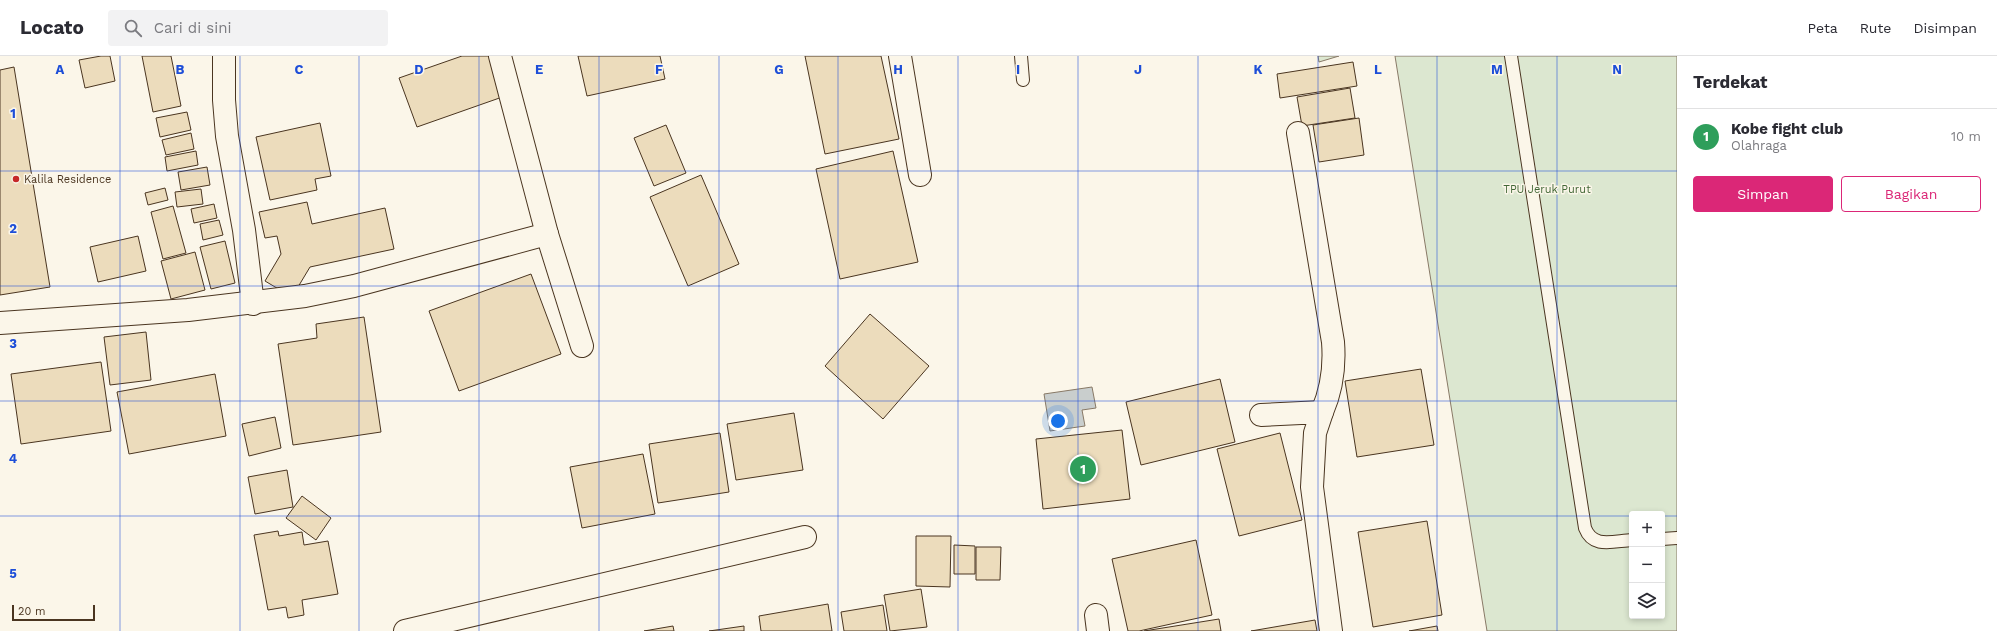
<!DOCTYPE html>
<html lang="id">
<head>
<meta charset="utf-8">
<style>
  :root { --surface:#fff; --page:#f2f2f3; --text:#2b2b33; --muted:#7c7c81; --line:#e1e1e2; --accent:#db2777 }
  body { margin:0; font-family:"Work Sans",sans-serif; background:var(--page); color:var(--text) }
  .controls { position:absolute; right:12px; bottom:12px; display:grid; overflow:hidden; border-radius:4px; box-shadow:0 2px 6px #0003 }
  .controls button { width:36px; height:36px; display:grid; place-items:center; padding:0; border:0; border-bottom:1px solid var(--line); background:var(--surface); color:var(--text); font:20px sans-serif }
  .scale { position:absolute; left:12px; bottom:10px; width:83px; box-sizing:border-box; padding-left:4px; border:2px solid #4a3520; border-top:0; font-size:11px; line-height:14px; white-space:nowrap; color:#4a3520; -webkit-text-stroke:3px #fbf6e9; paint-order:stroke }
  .you { position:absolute; left:1058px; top:365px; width:14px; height:14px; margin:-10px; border:3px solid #fff; border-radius:50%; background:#1a73e8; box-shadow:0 0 0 6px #1a73e833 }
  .badge { display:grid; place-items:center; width:26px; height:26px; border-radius:50%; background:var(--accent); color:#fff; font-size:13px; font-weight:700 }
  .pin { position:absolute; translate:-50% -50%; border:2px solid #fff; box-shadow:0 1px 4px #0006 }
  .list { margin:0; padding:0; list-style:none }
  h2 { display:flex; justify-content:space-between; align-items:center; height:52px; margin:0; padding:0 16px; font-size:17px }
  h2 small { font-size:13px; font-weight:400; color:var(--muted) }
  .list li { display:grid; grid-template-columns:26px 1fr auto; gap:12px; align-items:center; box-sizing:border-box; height:56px; padding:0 16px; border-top:1px solid var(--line) }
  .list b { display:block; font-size:15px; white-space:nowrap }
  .list p { margin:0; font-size:13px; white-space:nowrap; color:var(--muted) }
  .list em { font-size:13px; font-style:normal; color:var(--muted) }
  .actions { display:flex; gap:8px; padding:12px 16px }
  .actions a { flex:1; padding:9px 0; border:1px solid var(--accent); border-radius:4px; text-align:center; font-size:14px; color:var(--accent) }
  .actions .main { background:var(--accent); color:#fff }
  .icon { flex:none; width:22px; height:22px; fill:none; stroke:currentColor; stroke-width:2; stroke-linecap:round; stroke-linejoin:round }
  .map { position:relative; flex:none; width:1677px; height:575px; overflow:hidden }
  header { display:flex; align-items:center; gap:24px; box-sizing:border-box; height:56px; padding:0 20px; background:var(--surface); border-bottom:1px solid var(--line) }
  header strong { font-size:19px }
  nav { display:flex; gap:22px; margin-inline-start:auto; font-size:14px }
  .search { width:280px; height:36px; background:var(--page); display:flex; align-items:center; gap:10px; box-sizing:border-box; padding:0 14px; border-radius:4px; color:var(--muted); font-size:15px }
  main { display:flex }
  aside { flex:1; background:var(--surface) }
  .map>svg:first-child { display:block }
  .green { fill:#dce7d0; stroke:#887966; fill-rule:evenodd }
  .water { fill:#c9cecd; stroke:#887966 }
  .building { fill:#ecdcbc; stroke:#4a3520 }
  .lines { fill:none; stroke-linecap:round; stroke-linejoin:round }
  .service-casing { stroke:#4a3520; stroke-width:14 }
  .minor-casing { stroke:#4a3520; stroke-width:24 }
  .service { stroke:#fbf6e9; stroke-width:12 }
  .minor { stroke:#fbf6e9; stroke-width:22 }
  .grid { fill:none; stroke:#1d4ed8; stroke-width:1; stroke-opacity:0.55 }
  .poi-dot { fill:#c62828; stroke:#fbf6e9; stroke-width:1.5 }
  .labels { text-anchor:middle; stroke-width:3; stroke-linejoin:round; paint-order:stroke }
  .poi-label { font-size:11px; fill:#4a3520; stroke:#fbf6e9; text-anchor:start }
  .park-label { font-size:11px; fill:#436837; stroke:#fbf6e9 }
  .grid-label { font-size:13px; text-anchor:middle; font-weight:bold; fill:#1d4ed8; stroke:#fbf6e9; stroke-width:3; stroke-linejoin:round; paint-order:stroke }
</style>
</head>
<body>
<header>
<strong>Locato</strong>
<div class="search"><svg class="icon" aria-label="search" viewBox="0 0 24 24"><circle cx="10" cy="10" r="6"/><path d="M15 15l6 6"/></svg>Cari di sini</div>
<nav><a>Peta</a><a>Rute</a><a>Disimpan</a></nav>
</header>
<main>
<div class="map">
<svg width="1677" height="575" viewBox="0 0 1677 575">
  <rect width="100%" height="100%" fill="#fbf6e9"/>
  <!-- green -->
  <g class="green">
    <path d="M 1318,0 L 1339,0 L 1319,6 Z"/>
    <path d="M 1395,0 L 1677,0 L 1677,575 L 1487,575 ZM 1632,458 L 1662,458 L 1662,560 L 1632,560 Z"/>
  </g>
  <!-- water -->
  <path class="water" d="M 1092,331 L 1096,352 L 1082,354 L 1085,370 L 1050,375 L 1044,338 Z"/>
  <!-- building -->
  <g class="building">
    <path d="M 101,0 L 110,0 L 115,25 L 85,32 L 79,4 Z"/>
    <path d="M 142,0 L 171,0 L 181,50 L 153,56 Z"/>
    <path d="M 462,0 L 495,0 L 508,39 L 417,71 L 399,22 Z"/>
    <path d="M 578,0 L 660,0 L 665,23 L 587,40 Z"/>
    <path d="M 805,0 L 881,0 L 899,83 L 825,98 Z"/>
    <path d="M 1353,6 L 1357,30 L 1280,42 L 1277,18 Z"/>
    <path d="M 14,11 L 50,231 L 0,239 L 0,14 Z"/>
    <path d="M 1350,32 L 1355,62 L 1302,70 L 1297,41 Z"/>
    <path d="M 187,56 L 191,74 L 160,81 L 156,62 Z"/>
    <path d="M 1359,62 L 1364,99 L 1319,106 L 1313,69 Z"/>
    <path d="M 320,67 L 331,120 L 315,123 L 317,134 L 270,144 L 256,81 Z"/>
    <path d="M 666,69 L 686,117 L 654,130 L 634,82 Z"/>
    <path d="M 191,77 L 194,93 L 166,99 L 162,84 Z"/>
    <path d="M 196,95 L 198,109 L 167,115 L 165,101 Z"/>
    <path d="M 893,95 L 918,206 L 840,223 L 816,113 Z"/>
    <path d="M 207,111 L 210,129 L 181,134 L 178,116 Z"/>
    <path d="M 701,119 L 739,208 L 688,230 L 650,141 Z"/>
    <path d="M 165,132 L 168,144 L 148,149 L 145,137 Z"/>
    <path d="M 201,133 L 203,148 L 177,151 L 175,136 Z"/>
    <path d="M 307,146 L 312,168 L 385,152 L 394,193 L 310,211 L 292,241 L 265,225 L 281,198 L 277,180 L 265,182 L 259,156 Z"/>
    <path d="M 214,148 L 217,162 L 194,167 L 191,153 Z"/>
    <path d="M 173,150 L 186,197 L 163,203 L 151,156 Z"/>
    <path d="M 219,164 L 223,179 L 203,184 L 200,168 Z"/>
    <path d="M 138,180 L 146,215 L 98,226 L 90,191 Z"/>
    <path d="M 225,185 L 235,227 L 211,233 L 200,191 Z"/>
    <path d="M 195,196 L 205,234 L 171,243 L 161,205 Z"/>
    <path d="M 531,218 L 561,298 L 459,335 L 429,255 Z"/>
    <path d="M 870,258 L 929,310 L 883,363 L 825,310 Z"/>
    <path d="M 364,261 L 381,376 L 293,389 L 278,288 L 317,282 L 316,268 Z"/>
    <path d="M 146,276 L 151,324 L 110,329 L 104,281 Z"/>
    <path d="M 101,306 L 111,375 L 21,388 L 11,318 Z"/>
    <path d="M 1421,313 L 1434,389 L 1357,401 L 1345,325 Z"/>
    <path d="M 215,318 L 226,380 L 129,398 L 117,336 Z"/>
    <path d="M 1220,323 L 1235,386 L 1141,409 L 1126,346 Z"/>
    <path d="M 794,357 L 803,414 L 736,424 L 727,368 Z"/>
    <path d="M 275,361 L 281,392 L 249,400 L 242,368 Z"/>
    <path d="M 1122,374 L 1130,443 L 1043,453 L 1036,383 Z"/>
    <path d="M 720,377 L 729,436 L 658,447 L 649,388 Z"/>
    <path d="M 1280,377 L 1302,464 L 1239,480 L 1217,393 Z"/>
    <path d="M 643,398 L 655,458 L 582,472 L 570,411 Z"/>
    <path d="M 287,414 L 293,451 L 255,458 L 248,421 Z"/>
    <path d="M 302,440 L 331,462 L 316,484 L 286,462 Z"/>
    <path d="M 1427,465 L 1442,559 L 1373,571 L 1358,476 Z"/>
    <path d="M 278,475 L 279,480 L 302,476 L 304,489 L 328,485 L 338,538 L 302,544 L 304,559 L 288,562 L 286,551 L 268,554 L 254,479 Z"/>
    <path d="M 916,480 L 951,480 L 950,531 L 916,530 Z"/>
    <path d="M 1196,484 L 1212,559 L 1139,575 L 1128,575 L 1112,503 Z"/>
    <path d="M 954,489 L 975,490 L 975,518 L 954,518 Z"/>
    <path d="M 976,491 L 1001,491 L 1000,524 L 976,524 Z"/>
    <path d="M 921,533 L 927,571 L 890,575 L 884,539 Z"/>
    <path d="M 828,548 L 832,575 L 761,575 L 759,560 Z"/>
    <path d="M 883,549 L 887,575 L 844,575 L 841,556 Z"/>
    <path d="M 1219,563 L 1221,575 L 1144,575 Z"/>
    <path d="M 1315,564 L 1317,575 L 1251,575 Z"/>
    <path d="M 673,570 L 674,575 L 644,575 Z"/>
    <path d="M 744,570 L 744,575 L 709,575 Z"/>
    <path d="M 1437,570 L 1438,575 L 1409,575 Z"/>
  </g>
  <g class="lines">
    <defs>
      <g id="service">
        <path d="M 1021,0 L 1023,24"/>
        <path d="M 1511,0 L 1585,472 C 1593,493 1613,485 1632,484"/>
        <path d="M 1662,483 L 1677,482"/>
      </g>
      <g id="minor">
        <path d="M 224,0 L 224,44 L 227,80 L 244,174 L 253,248"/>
        <path d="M 500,0 L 547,178 L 582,290"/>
        <path d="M 900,0 L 920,119"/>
        <path d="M 1298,77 L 1333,286 C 1335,311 1332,333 1322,356"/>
        <path d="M 0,267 L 188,254 L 305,240 L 354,230 L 547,178"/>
        <path d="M 1261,359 L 1322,356 L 1315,377 L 1312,431 L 1331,575"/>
        <path d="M 1096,559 L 1098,575"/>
        <path d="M 405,575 L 805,481"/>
      </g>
    </defs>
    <!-- service casing -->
    <use href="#service" class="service-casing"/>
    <!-- minor casing -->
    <use href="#minor" class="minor-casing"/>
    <!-- service -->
    <use href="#service" class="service"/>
    <!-- minor -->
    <use href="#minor" class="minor"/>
  </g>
  <!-- grid -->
  <path class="grid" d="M 120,0 L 120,575M 240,0 L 240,575M 359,0 L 359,575M 479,0 L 479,575M 599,0 L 599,575M 719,0 L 719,575M 838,0 L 838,575M 958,0 L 958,575M 1078,0 L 1078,575M 1198,0 L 1198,575M 1318,0 L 1318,575M 1437,0 L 1437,575M 1557,0 L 1557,575M 0,115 L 1677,115M 0,230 L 1677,230M 0,345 L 1677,345M 0,460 L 1632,460M 1662,460 L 1677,460"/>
  <!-- markers -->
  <circle class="poi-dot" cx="16" cy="123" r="4"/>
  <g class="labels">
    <!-- poi labels -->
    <g class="poi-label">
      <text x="24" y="127">Kalila Residence</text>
    </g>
    <!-- park labels -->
    <g class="park-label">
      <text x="1547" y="137">TPU Jeruk Purut</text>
    </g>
  </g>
  <g class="grid-label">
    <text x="60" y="18">A</text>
    <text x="180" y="18">B</text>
    <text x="299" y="18">C</text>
    <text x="419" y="18">D</text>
    <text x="539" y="18">E</text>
    <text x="659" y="18">F</text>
    <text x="779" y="18">G</text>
    <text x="898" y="18">H</text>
    <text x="1018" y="18">I</text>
    <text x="1138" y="18">J</text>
    <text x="1258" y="18">K</text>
    <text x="1378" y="18">L</text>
    <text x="1497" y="18">M</text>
    <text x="1617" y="18">N</text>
    <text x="13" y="62">1</text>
    <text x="13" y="177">2</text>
    <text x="13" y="292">3</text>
    <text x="13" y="407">4</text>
    <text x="13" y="522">5</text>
  </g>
</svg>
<div class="controls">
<button>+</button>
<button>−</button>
<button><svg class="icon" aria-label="layers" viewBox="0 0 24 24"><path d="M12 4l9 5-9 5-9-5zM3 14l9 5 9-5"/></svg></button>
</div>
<div class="scale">20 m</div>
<div class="you"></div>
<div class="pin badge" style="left:1083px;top:413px;background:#2e9e5b">1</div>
</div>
<aside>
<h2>Terdekat<small></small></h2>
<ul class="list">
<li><span class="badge" style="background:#2e9e5b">1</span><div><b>Kobe fight club</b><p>Olahraga</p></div><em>10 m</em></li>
</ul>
<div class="actions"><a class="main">Simpan</a><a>Bagikan</a></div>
</aside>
</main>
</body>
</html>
